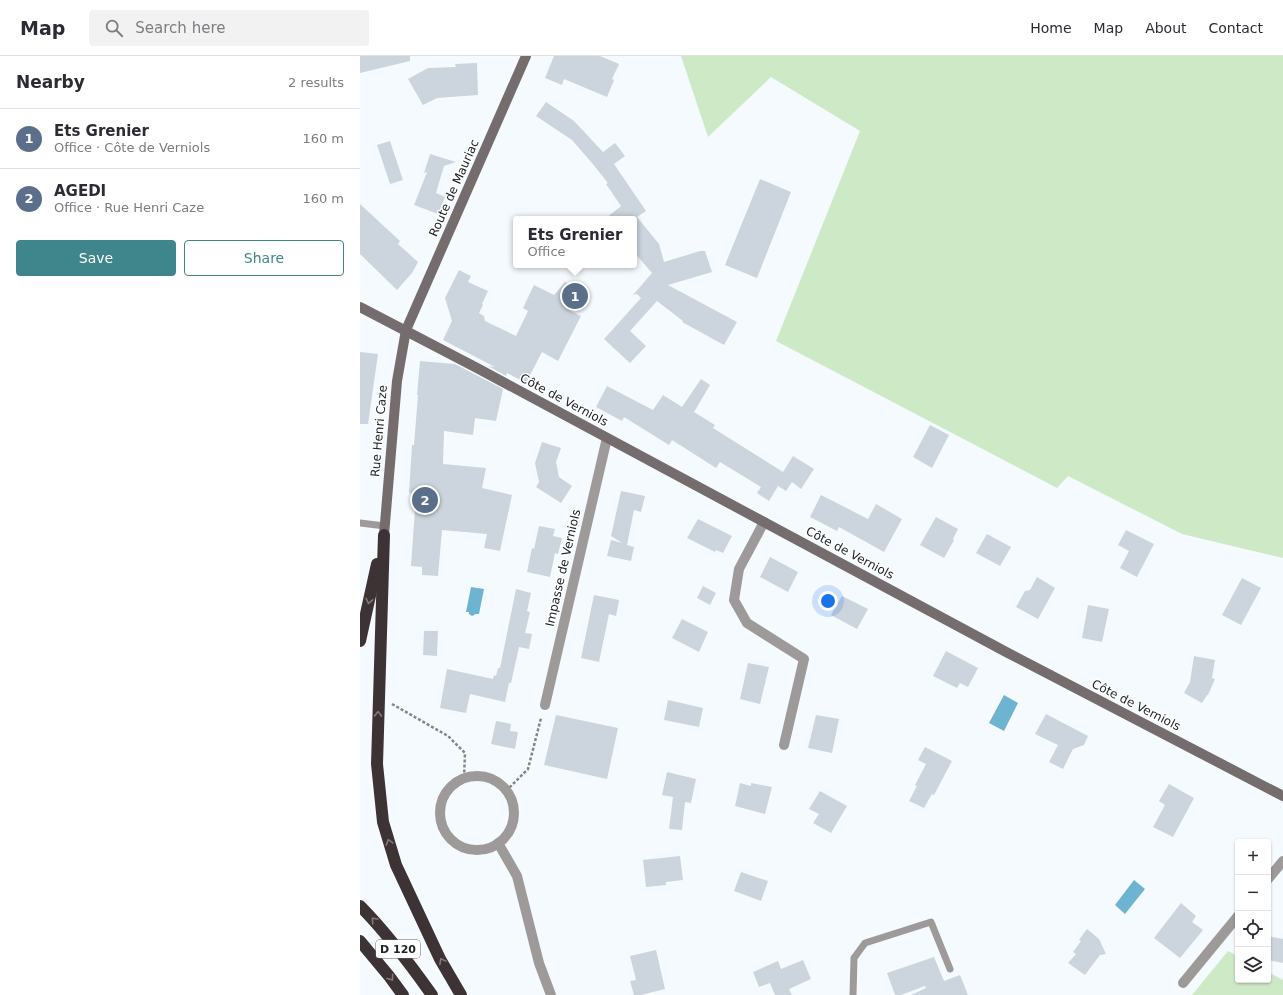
<!DOCTYPE html>
<html lang="en">
<head>
<meta charset="utf-8">
<style>
  :root { --surface:#fff; --page:#f2f2f3; --text:#2b2b33; --muted:#7c7c81; --line:#e1e1e2; --accent:#3e868c }
  body { margin:0; font-family:"DejaVu Sans",sans-serif; background:var(--page); color:var(--text) }
  .controls { position:absolute; right:12px; bottom:12px; display:grid; overflow:hidden; border-radius:4px; box-shadow:0 1px 3px #0004 }
  .controls button { width:36px; height:36px; display:grid; place-items:center; padding:0; border:0; border-bottom:1px solid var(--line); background:var(--surface); color:var(--text); font:20px sans-serif }
  .you { position:absolute; left:468px; top:545px; width:14px; height:14px; margin:-10px; border:3px solid #fff; border-radius:50%; background:#1a73e8; box-shadow:0 0 0 6px #1a73e833 }
  .badge { display:grid; place-items:center; width:26px; height:26px; border-radius:50%; background:var(--accent); color:#fff; font-size:13px; font-weight:700 }
  .pin { position:absolute; translate:-50% -50%; border:2px solid #fff; box-shadow:0 1px 4px #0006 }
  .popup { position:absolute; left:153px; top:160px; width:124px; height:52px; box-sizing:border-box; display:grid; place-content:center; border-radius:4px; background:var(--surface); filter:drop-shadow(0 1px 3px #0005); font-size:13px; white-space:nowrap; color:var(--muted) }
  .popup b { font-size:15px; color:var(--text) }
  .popup::after { content:''; position:absolute; left:50%; top:100%; margin-left:-8px; border:8px solid transparent; border-top-color:var(--surface) }
  .list { margin:0; padding:0; list-style:none }
  h2 { display:flex; justify-content:space-between; align-items:center; height:52px; margin:0; padding:0 16px; font-size:17px }
  h2 small { font-size:13px; font-weight:400; color:var(--muted) }
  .list li { display:grid; grid-template-columns:26px 1fr auto; gap:12px; align-items:center; box-sizing:border-box; height:60px; padding:0 16px; border-top:1px solid var(--line) }
  .list b { display:block; font-size:15px; white-space:nowrap }
  .list p { margin:0; font-size:13px; white-space:nowrap; color:var(--muted) }
  .list em { font-size:13px; font-style:normal; color:var(--muted) }
  .actions { display:flex; gap:8px; padding:12px 16px }
  .actions a { flex:1; padding:9px 0; border:1px solid var(--accent); border-radius:4px; text-align:center; font-size:14px; color:var(--accent) }
  .actions .main { background:var(--accent); color:#fff }
  .icon { flex:none; width:22px; height:22px; fill:none; stroke:currentColor; stroke-width:2; stroke-linecap:round; stroke-linejoin:round }
  .map { position:relative; flex:none; width:923px; height:939px; overflow:hidden }
  header { display:flex; align-items:center; gap:24px; box-sizing:border-box; height:56px; padding:0 20px; background:var(--surface); border-bottom:1px solid var(--line) }
  header strong { font-size:19px }
  nav { display:flex; gap:22px; margin-inline-start:auto; font-size:14px }
  .search { width:280px; height:36px; background:var(--page); display:flex; align-items:center; gap:10px; box-sizing:border-box; padding:0 14px; border-radius:4px; color:var(--muted); font-size:15px }
  main { display:flex }
  aside { flex:1; background:var(--surface) }
  .map>svg:first-child { display:block }
  .green { fill:#cee9c6 }
  .water { fill:#6cb4d0 }
  .building { fill:#ccd5dd }
  .lines { fill:none; stroke-linecap:round; stroke-linejoin:round }
  .path { stroke:#82868a; stroke-width:2.5; stroke-dasharray:3 2; stroke-linecap:butt }
  .lane { stroke:#9f9a9a; stroke-width:7 }
  .street { stroke:#9f9a9a; stroke-width:10 }
  .secondary { stroke:#756d6d; stroke-width:10 }
  .highway { stroke:#3d3334; stroke-width:12 }
  .oneway { stroke:#817a7b }
  .labels { text-anchor:middle; stroke-width:3; stroke-linejoin:round; paint-order:stroke }
  .shield { fill:#fff; stroke:#636567; stroke-width:1 }
  .shield-label { font-size:11px; font-weight:bold; fill:#202326 }
  .street-label { font-size:12px; fill:#202326; stroke:#fff }
</style>
</head>
<body>
<header>
<strong>Map</strong>
<div class="search"><svg class="icon" aria-label="search" viewBox="0 0 24 24"><circle cx="10" cy="10" r="6"/><path d="M15 15l6 6"/></svg>Search here</div>
<nav><a>Home</a><a>Map</a><a>About</a><a>Contact</a></nav>
</header>
<main>
<aside>
<h2>Nearby<small>2 results</small></h2>
<ul class="list">
<li><span class="badge" style="background:#5c6f8a">1</span><div><b>Ets Grenier</b><p>Office · Côte de Verniols</p></div><em>160 m</em></li>
<li><span class="badge" style="background:#5c6f8a">2</span><div><b>AGEDI</b><p>Office · Rue Henri Caze</p></div><em>160 m</em></li>
</ul>
<div class="actions"><a class="main">Save</a><a>Share</a></div>
</aside>
<div class="map">
<svg width="923" height="939" viewBox="0 0 923 939">
  <rect width="100%" height="100%" fill="#f5faff"/>
  <!-- green -->
  <g class="green">
    <path d="M 321,0 L 923,0 L 923,502 L 822,478 L 708,420 L 697,432 L 416,285 L 500,75 L 411,21 L 348,81 Z"/>
    <path d="M 868,895 L 878,900 L 878,924 L 908,924 L 908,916 L 923,924 L 923,939 L 832,939 Z"/>
  </g>
  <!-- water -->
  <g class="water">
    <path d="M 111,531 L 124,533 L 119,558 L 116,558 L 112,560 L 109,558 L 109,556 L 106,556 Z"/>
    <path d="M 644,639 L 658,647 L 644,675 L 629,667 Z"/>
    <path d="M 774,824 L 785,833 L 765,858 L 755,849 Z"/>
  </g>
  <!-- building -->
  <g class="building">
    <path d="M 0,0 L 50,0 L 50,5 L 0,17 Z"/>
    <path d="M 194,0 L 240,0 L 259,8 L 252,23 L 254,24 L 247,41 L 204,23 L 202,29 L 185,22 Z"/>
    <path d="M 117,7 L 118,39 L 77,42 L 63,49 L 48,23 L 68,12 L 96,11 L 95,8 Z"/>
    <path d="M 186,46 L 214,65 L 243,96 L 255,87 L 265,100 L 254,108 L 286,155 L 277,161 L 299,188 L 304,206 L 340,195 L 345,195 L 352,216 L 308,229 L 377,266 L 364,289 L 322,266 L 323,265 L 297,245 L 270,275 L 286,290 L 270,307 L 244,283 L 281,242 L 277,238 L 273,239 L 292,217 L 274,196 L 274,163 L 245,163 L 261,150 L 246,128 L 248,127 L 232,107 L 212,84 L 176,60 Z"/>
    <path d="M 30,85 L 43,124 L 30,128 L 17,89 Z"/>
    <path d="M 70,98 L 96,106 L 84,110 L 76,137 L 85,141 L 78,158 L 54,149 L 67,116 L 64,117 Z"/>
    <path d="M 400,123 L 431,136 L 397,222 L 365,209 Z"/>
    <path d="M 0,148 L 40,185 L 38,188 L 58,206 L 52,217 L 37,234 L 0,198 Z"/>
    <path d="M 99,214 L 111,220 L 108,226 L 128,235 L 122,248 L 123,249 L 119,257 L 124,260 L 125,265 L 156,280 L 168,255 L 163,252 L 174,229 L 194,239 L 205,226 L 221,239 L 209,254 L 221,260 L 198,305 L 182,296 L 166,327 L 147,317 L 146,320 L 128,310 L 135,311 L 83,284 L 92,265 L 85,242 Z"/>
    <path d="M 0,296 L 18,298 L 8,368 L 0,368 Z"/>
    <path d="M 60,305 L 95,308 L 143,333 L 136,365 L 115,362 L 113,379 L 84,375 L 83,408 L 126,412 L 122,432 L 152,439 L 140,495 L 124,492 L 127,478 L 82,474 L 78,520 L 62,519 L 62,511 L 51,510 L 56,438 L 49,437 L 52,389 L 54,389 L 58,339 L 57,339 Z"/>
    <path d="M 341,323 L 350,329 L 334,356 L 355,369 L 353,372 L 423,416 L 433,400 L 454,413 L 441,433 L 432,426 L 426,435 L 418,430 L 409,445 L 397,437 L 401,431 L 360,406 L 356,412 L 312,384 L 309,389 L 264,361 L 262,365 L 236,351 L 247,330 L 293,354 L 303,339 L 322,351 Z"/>
    <path d="M 570,369 L 589,379 L 572,412 L 553,401 Z"/>
    <path d="M 182,386 L 201,392 L 196,406 L 199,421 L 212,430 L 201,447 L 176,431 L 179,426 L 175,407 Z"/>
    <path d="M 261,435 L 285,440 L 281,456 L 274,454 L 267,489 L 274,491 L 271,505 L 247,500 L 251,484 L 262,487 L 251,480 Z"/>
    <path d="M 461,439 L 508,463 L 516,448 L 542,463 L 524,496 L 479,471 L 477,475 L 450,461 Z"/>
    <path d="M 576,461 L 598,473 L 593,483 L 594,484 L 584,502 L 560,489 Z"/>
    <path d="M 338,463 L 372,480 L 363,497 L 356,494 L 355,496 L 327,482 Z"/>
    <path d="M 179,470 L 195,473 L 193,480 L 202,482 L 198,498 L 195,497 L 190,521 L 167,516 L 172,492 L 174,493 Z"/>
    <path d="M 766,474 L 794,488 L 777,521 L 760,512 L 769,495 L 758,489 Z"/>
    <path d="M 627,478 L 651,491 L 640,510 L 616,497 Z"/>
    <path d="M 410,501 L 438,516 L 428,536 L 400,521 Z"/>
    <path d="M 677,521 L 695,532 L 678,563 L 656,551 L 665,535 L 670,534 Z"/>
    <path d="M 882,522 L 901,532 L 881,569 L 862,559 Z"/>
    <path d="M 343,530 L 356,537 L 350,549 L 337,542 Z"/>
    <path d="M 156,533 L 171,537 L 167,555 L 170,556 L 165,577 L 172,578 L 169,593 L 159,591 L 151,627 L 149,627 L 145,646 L 110,638 L 106,657 L 80,652 L 87,613 L 133,623 L 134,619 L 136,620 L 138,612 L 140,612 Z"/>
    <path d="M 234,539 L 259,544 L 256,560 L 249,558 L 239,606 L 221,602 Z"/>
    <path d="M 482,540 L 508,553 L 497,573 L 471,559 Z"/>
    <path d="M 728,549 L 749,553 L 742,586 L 722,582 Z"/>
    <path d="M 322,563 L 348,576 L 339,596 L 312,582 Z"/>
    <path d="M 64,575 L 78,575 L 77,600 L 63,599 Z"/>
    <path d="M 586,595 L 618,612 L 608,631 L 600,627 L 597,632 L 573,620 Z"/>
    <path d="M 834,600 L 855,604 L 852,622 L 855,623 L 848,639 L 847,639 L 842,647 L 824,637 L 830,626 Z"/>
    <path d="M 388,607 L 409,611 L 400,648 L 380,643 Z"/>
    <path d="M 308,644 L 343,652 L 339,671 L 304,664 Z"/>
    <path d="M 686,658 L 728,680 L 724,689 L 713,693 L 703,713 L 689,706 L 698,689 L 675,678 Z"/>
    <path d="M 196,659 L 258,672 L 247,723 L 184,709 Z"/>
    <path d="M 456,659 L 479,663 L 472,697 L 448,692 Z"/>
    <path d="M 136,665 L 151,668 L 150,675 L 158,676 L 155,693 L 131,688 Z"/>
    <path d="M 565,691 L 592,705 L 574,739 L 572,738 L 564,752 L 549,745 L 557,730 L 555,729 L 566,708 L 558,704 Z"/>
    <path d="M 307,716 L 336,723 L 331,747 L 325,746 L 322,774 L 309,773 L 313,741 L 302,739 Z"/>
    <path d="M 380,727 L 391,730 L 391,727 L 412,731 L 405,758 L 375,750 Z"/>
    <path d="M 809,728 L 834,742 L 813,781 L 793,771 L 805,749 L 799,745 Z"/>
    <path d="M 460,735 L 487,750 L 471,777 L 453,767 L 459,758 L 449,753 Z"/>
    <path d="M 320,800 L 323,824 L 306,826 L 306,829 L 286,831 L 283,804 Z"/>
    <path d="M 381,816 L 408,825 L 401,845 L 374,835 Z"/>
    <path d="M 821,847 L 836,860 L 832,866 L 843,874 L 820,902 L 794,882 Z"/>
    <path d="M 727,873 L 739,883 L 746,898 L 740,899 L 725,919 L 708,907 L 716,898 L 713,896 L 721,885 L 719,884 Z"/>
    <path d="M 908,880 L 923,883 L 923,907 L 908,904 Z"/>
    <path d="M 296,894 L 305,933 L 281,939 L 274,939 L 270,925 L 276,924 L 270,900 Z"/>
    <path d="M 574,901 L 584,925 L 600,919 L 608,939 L 551,939 L 566,932 L 565,930 L 541,939 L 535,939 L 527,917 Z"/>
    <path d="M 443,904 L 451,923 L 429,933 L 432,939 L 415,939 L 410,927 L 399,931 L 393,916 L 418,905 L 421,913 Z"/>
  </g>
  <g class="lines">
    <!-- path -->
    <g class="path">
      <path d="M 32,648 L 88,680 L 105,697 L 104,722"/>
      <path d="M 146,735 L 168,713 L 181,662"/>
    </g>
    <!-- lane -->
    <g class="lane">
      <path d="M 0,467 L 25,470"/>
      <path d="M 493,939 L 494,902 L 505,887 L 571,866 L 590,913"/>
    </g>
    <!-- street -->
    <g class="street">
      <path d="M 404,466 L 379,513 L 374,544 L 387,567 L 444,603 L 424,689"/>
      <path d="M 185,649 L 247,382"/>
      <circle cx="117" cy="757" r="37"/>
      <path d="M 138,787 L 157,820 L 179,907 L 191,939"/>
      <path d="M 908,823 L 923,805"/>
      <path d="M 823,927 L 878,860"/>
    </g>
    <!-- secondary -->
    <g class="secondary">
      <path d="M 0,251 L 117,312 L 648,597 L 923,740"/>
      <path d="M 24,479 L 37,325 L 46,274 L 166,0"/>
    </g>
    <!-- highway -->
    <g class="highway">
      <path d="M 24,479 L 17,708 L 23,766 L 36,809 L 80,903 L 101,939"/>
      <path d="M 0,585 L 17,508"/>
      <path d="M 0,850 C 27,877 50,908 72,939"/>
      <path d="M 0,885 L 29,920 L 43,939"/>
    </g>
  </g>
  <!-- one-way arrows -->
  <defs><path id="oneway-chevron" d="M-2-3.5L2.5 0L-2 3.5" fill="none" stroke-width="1.6" stroke-linecap="round" stroke-linejoin="round"/></defs>
  <g class="oneway">
    <use href="#oneway-chevron" transform="translate(9 545) rotate(103)"/>
    <use href="#oneway-chevron" transform="translate(18 658) rotate(-89)"/>
    <use href="#oneway-chevron" transform="translate(29 786) rotate(-107)"/>
    <use href="#oneway-chevron" transform="translate(14 864) rotate(-133)"/>
    <use href="#oneway-chevron" transform="translate(82 905) rotate(-118)"/>
    <use href="#oneway-chevron" transform="translate(31 922) rotate(53)"/>
  </g>
  <g class="labels">
    <!-- shield labels -->
    <rect class="shield" x="16" y="884" width="44" height="18" rx="3"/>
    <g class="shield-label">
      <text x="38" y="897">D 120</text>
    </g>
    <!-- street labels -->
    <g class="street-label">
      <text transform="translate(94 132) rotate(-66)" y="4">Route de Mauriac</text>
      <text transform="translate(204 344) rotate(28)" y="4">Côte de Verniols</text>
      <text transform="translate(19 375) rotate(-85)" y="4">Rue Henri Caze</text>
      <text transform="translate(490 497) rotate(28)" y="4">Côte de Verniols</text>
      <text transform="translate(203 512) rotate(-77)" y="4">Impasse de Verniols</text>
      <text transform="translate(776 649) rotate(27)" y="4">Côte de Verniols</text>
    </g>
  </g>
</svg>
<div class="controls">
<button>+</button>
<button>−</button>
<button><svg class="icon" aria-label="locate" viewBox="0 0 24 24"><circle cx="12" cy="12" r="6"/><path d="M12 2v4M12 18v4M2 12h4M18 12h4"/></svg></button>
<button><svg class="icon" aria-label="layers" viewBox="0 0 24 24"><path d="M12 4l9 5-9 5-9-5zM3 14l9 5 9-5"/></svg></button>
</div>
<div class="you"></div>
<div class="pin badge" style="left:215px;top:240px;background:#5c6f8a">1</div>
<div class="popup"><b>Ets Grenier</b>Office</div>
<div class="pin badge" style="left:65px;top:444px;background:#5c6f8a">2</div>
</div>
</main>
</body>
</html>
